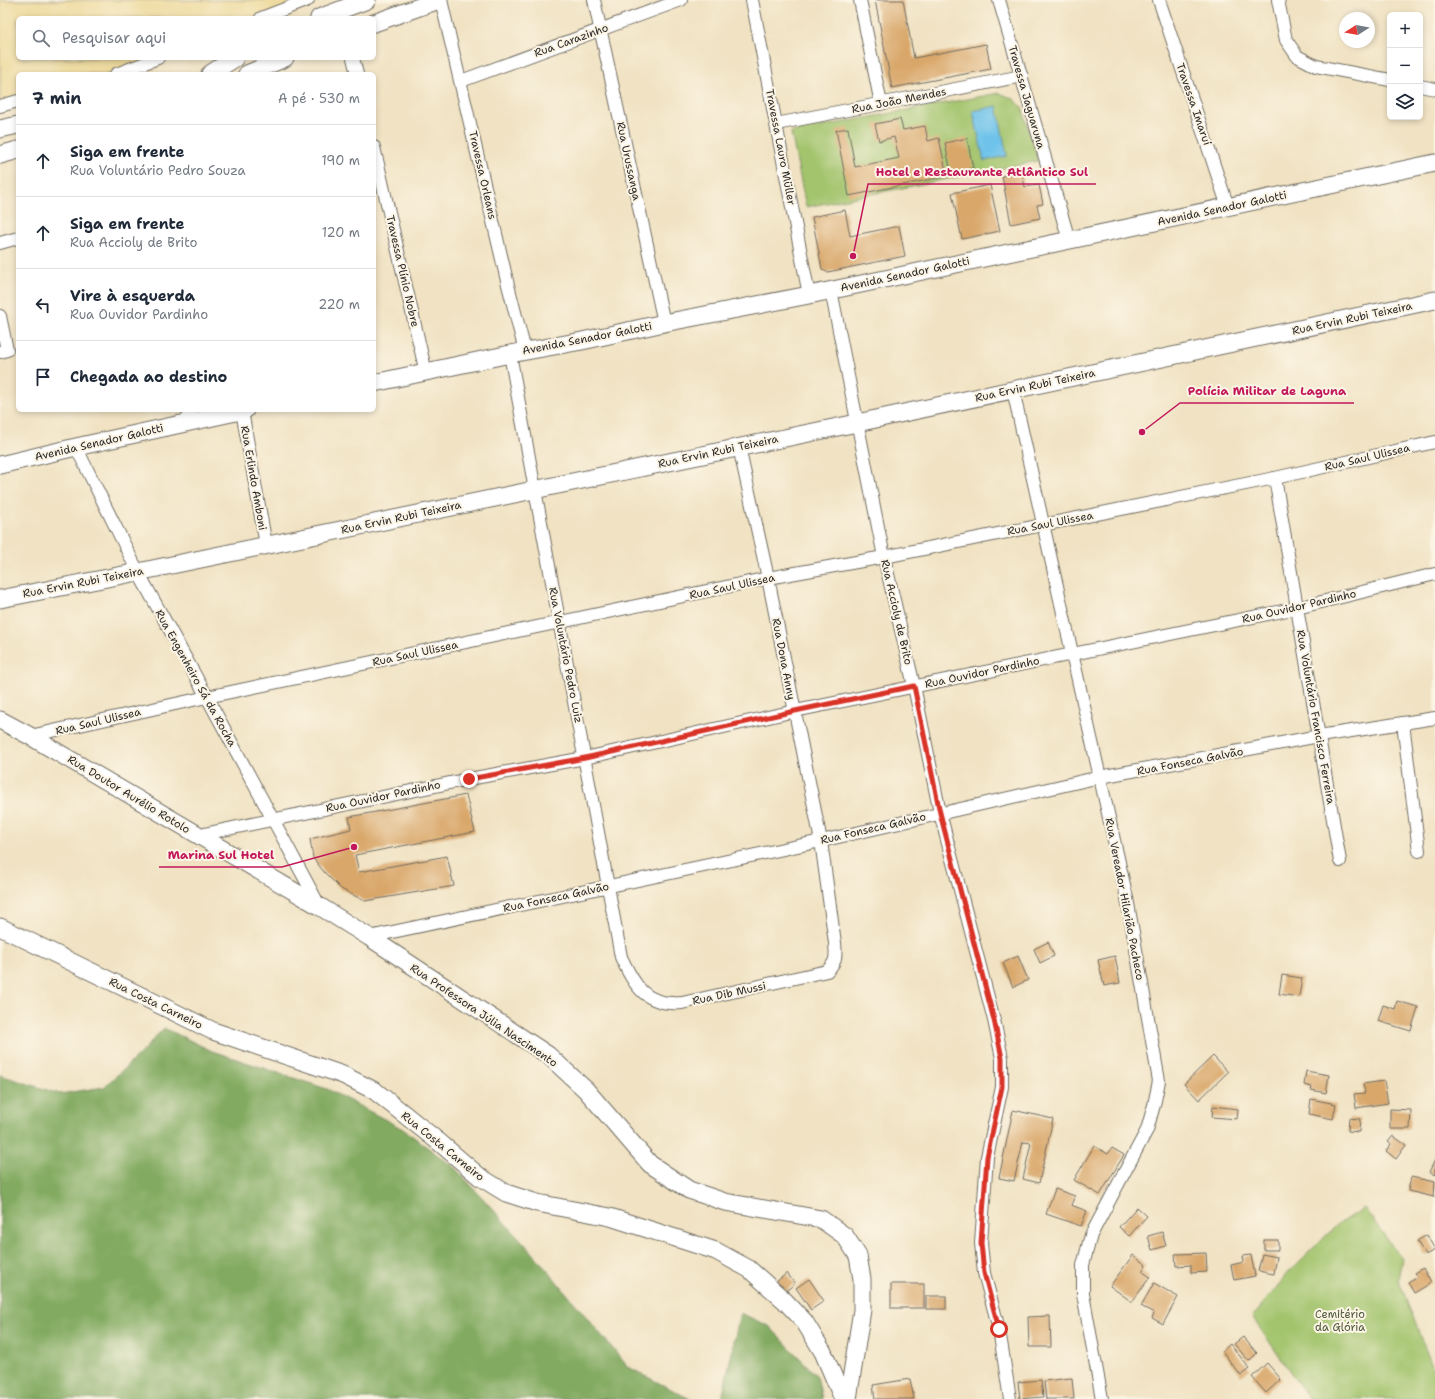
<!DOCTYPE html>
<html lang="pt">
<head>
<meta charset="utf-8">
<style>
  :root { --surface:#fff; --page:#f2f2f3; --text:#1f2937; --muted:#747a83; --line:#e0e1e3 }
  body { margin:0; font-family:"Shantell Sans",sans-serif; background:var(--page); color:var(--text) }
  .controls { position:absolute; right:12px; top:12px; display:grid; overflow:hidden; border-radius:6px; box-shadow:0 2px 6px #0003 }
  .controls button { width:36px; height:36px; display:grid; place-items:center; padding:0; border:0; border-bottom:1px solid var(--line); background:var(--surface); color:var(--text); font:20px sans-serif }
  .compass { position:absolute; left:1339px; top:12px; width:36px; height:36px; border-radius:50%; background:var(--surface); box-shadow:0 2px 6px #0003; rotate:259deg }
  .stop { position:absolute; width:12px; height:12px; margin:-9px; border:3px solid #d93025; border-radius:50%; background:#fff }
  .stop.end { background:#d93025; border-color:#fff; box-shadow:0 1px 4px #0008 }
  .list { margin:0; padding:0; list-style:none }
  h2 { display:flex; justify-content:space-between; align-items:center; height:52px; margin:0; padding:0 16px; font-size:17px }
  h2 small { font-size:13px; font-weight:400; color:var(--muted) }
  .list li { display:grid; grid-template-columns:26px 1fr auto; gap:12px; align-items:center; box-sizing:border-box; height:72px; padding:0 16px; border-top:1px solid var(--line) }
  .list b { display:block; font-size:15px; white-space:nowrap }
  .list p { margin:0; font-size:13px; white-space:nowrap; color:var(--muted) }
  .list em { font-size:13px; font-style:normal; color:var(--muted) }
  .icon { flex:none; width:22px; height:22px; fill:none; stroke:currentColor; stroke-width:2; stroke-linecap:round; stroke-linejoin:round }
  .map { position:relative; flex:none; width:1435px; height:1399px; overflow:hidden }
  .search { position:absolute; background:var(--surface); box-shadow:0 2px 6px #0003; left:16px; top:16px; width:360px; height:44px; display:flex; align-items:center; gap:10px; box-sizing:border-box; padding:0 14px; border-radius:6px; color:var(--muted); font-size:15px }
  .panel { position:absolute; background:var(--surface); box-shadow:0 2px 6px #0003; left:16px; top:72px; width:360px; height:340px; border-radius:6px }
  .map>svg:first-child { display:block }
  .green { fill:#a3c46d; stroke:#67784c }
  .forest { fill:#82aa60; stroke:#566a46 }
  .sand { fill:#eeda9e; stroke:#8c8264 }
  .water { fill:#6ec3eb; stroke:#4c778b }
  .building { fill:#d9a76a }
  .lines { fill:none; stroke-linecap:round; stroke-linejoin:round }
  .street-casing { stroke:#706b60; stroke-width:14 }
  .secondary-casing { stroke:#706b60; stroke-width:19 }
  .street { stroke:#fff; stroke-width:12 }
  .secondary { stroke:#fff; stroke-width:17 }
  .route { stroke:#d93025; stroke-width:5 }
  .labels { text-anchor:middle; stroke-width:4; stroke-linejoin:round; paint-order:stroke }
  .street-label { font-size:11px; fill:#2b2b2b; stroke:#fcf5e5 }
  .park-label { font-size:11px; fill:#4f593f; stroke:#fcf5e5 }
  .leader { fill:none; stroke:#c2185b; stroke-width:1.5 }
  .callout-dot { fill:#c2185b; stroke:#fcf5e5; stroke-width:1.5 }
  .callout-label { font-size:12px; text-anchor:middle; font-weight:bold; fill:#c2185b; stroke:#fcf5e5; stroke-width:4; stroke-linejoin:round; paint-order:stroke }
</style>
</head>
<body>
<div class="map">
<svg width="1435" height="1399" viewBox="0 0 1435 1399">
  <rect width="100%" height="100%" fill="#fcf5e5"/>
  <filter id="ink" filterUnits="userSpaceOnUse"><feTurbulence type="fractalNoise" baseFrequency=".025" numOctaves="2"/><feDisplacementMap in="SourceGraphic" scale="8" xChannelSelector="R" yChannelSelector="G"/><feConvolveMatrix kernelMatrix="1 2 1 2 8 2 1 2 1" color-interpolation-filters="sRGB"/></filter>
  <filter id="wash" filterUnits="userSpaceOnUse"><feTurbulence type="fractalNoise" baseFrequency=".012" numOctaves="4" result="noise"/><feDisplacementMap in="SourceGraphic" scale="16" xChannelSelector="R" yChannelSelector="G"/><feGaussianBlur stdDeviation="0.9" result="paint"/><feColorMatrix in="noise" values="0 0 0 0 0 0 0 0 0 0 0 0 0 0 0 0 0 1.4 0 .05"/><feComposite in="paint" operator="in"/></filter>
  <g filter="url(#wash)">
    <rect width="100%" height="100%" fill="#f0e2c2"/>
    <!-- green -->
    <g class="green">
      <path d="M 999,93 L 1012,98 L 1022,107 L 1038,161 L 806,207 L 791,132 Z"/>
      <path d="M 1364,1208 L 1402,1259 L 1398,1278 L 1432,1366 L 1435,1369 L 1435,1399 L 1309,1399 L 1252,1317 L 1291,1270 L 1338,1224 Z"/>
    </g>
    <!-- forest -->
    <g class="forest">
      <path d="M 164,1028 L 212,1051 L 327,1089 L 403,1129 L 455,1168 L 533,1253 L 628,1367 L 690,1399 L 0,1399 L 0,1075 L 60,1094 L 104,1087 L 139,1055 Z"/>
      <path d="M 740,1313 L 769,1326 L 817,1376 L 822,1399 L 722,1399 Z"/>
    </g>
    <!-- sand -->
    <path class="sand" d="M 0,0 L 308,0 L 261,18 L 18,18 L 18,58 L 158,58 L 116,74 L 18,74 L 18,101 L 0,106 Z"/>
    <!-- water -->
    <path class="water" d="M 997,106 L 1007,156 L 984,161 L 973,111 Z"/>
    <g id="blocks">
      <!-- building -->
      <g class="building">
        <path d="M 875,0 L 903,0 L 914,58 L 986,44 L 991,69 L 892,88 Z"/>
        <path d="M 900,119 L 903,130 L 925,126 L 928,141 L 939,138 L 947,176 L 849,196 L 836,130 L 848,128 L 855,167 L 899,158 L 894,137 L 879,141 L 875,124 Z"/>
        <path d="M 967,138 L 973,168 L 951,173 L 945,143 Z"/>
        <path d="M 1022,172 L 1025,187 L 1039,185 L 1043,204 L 1037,205 L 1040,218 L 1011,224 L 1002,176 Z"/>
        <path d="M 990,185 L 1000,231 L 962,239 L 952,193 Z"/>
        <path d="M 845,210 L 850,236 L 899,226 L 905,256 L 828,272 L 824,271 L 822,269 L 812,217 Z"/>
        <path d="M 466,795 L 475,832 L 355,855 L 359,872 L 447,856 L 454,886 L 365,901 L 341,889 L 324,872 L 313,858 L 310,839 L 351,829 L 349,817 Z"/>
        <path d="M 1048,942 L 1054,956 L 1040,963 L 1034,949 Z"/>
        <path d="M 1018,956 L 1028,980 L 1013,987 L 1003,963 Z"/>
        <path d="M 1115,956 L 1120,983 L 1104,986 L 1098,960 Z"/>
        <path d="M 1282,975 L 1302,978 L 1299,997 L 1279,994 Z"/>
        <path d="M 1397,1001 L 1418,1007 L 1411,1031 L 1378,1021 L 1383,1005 L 1395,1009 Z"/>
        <path d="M 1213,1056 L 1228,1072 L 1199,1100 L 1184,1084 Z"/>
        <path d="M 1306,1071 L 1329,1075 L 1326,1093 L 1311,1090 L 1312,1087 L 1304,1085 Z"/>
        <path d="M 1384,1081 L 1388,1103 L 1356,1108 L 1354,1094 L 1365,1093 L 1363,1084 Z"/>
        <path d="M 1311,1099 L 1336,1104 L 1333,1119 L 1309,1114 Z"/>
        <path d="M 1213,1106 L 1238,1109 L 1237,1119 L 1212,1117 Z"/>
        <path d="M 1390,1109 L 1411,1110 L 1410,1129 L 1390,1129 Z"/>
        <path d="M 1013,1110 L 1053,1119 L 1039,1183 L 1023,1179 L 1031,1143 L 1023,1142 L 1014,1181 L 999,1178 Z"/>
        <path d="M 1349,1118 L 1360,1119 L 1359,1132 L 1348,1131 Z"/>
        <path d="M 1393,1136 L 1406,1145 L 1396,1159 L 1386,1151 L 1391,1144 L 1388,1142 Z"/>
        <path d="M 1094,1146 L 1108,1154 L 1112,1148 L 1124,1155 L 1100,1195 L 1074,1180 Z"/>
        <path d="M 1435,1160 L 1435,1175 L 1429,1172 Z"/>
        <path d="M 1411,1177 L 1435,1182 L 1434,1197 L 1408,1191 Z"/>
        <path d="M 1055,1189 L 1075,1196 L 1071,1205 L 1087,1211 L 1081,1226 L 1046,1214 Z"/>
        <path d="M 1137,1207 L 1147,1216 L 1129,1236 L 1119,1227 Z"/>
        <path d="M 1162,1232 L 1166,1246 L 1152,1250 L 1148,1236 Z"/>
        <path d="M 1427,1235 L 1435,1250 L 1425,1255 L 1417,1241 Z"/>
        <rect x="1264" y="1240" width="14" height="10"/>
        <path d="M 1206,1253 L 1207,1272 L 1191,1273 L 1191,1265 L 1176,1266 L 1175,1254 Z"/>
        <path d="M 1262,1254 L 1277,1257 L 1274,1274 L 1258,1271 Z"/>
        <path d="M 1133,1255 L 1146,1265 L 1142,1271 L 1150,1277 L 1132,1302 L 1110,1286 Z"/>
        <path d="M 1251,1255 L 1255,1276 L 1234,1280 L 1231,1265 L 1244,1262 L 1243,1256 Z"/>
        <path d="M 1423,1268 L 1431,1283 L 1414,1293 L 1408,1282 L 1418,1276 L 1415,1273 Z"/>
        <path d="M 787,1273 L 795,1284 L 784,1292 L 776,1282 Z"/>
        <path d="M 809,1279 L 824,1301 L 811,1310 L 796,1288 Z"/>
        <path d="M 1154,1283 L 1178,1297 L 1163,1324 L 1152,1318 L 1154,1313 L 1141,1306 Z"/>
        <rect x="891" y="1284" width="33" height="24"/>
        <rect x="926" y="1296" width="20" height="13"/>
        <path d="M 1050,1316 L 1051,1347 L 1029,1347 L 1028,1317 Z"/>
        <path d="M 1243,1337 L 1257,1353 L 1249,1361 L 1234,1344 Z"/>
        <path d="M 1230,1344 L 1250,1369 L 1241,1376 L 1222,1351 Z"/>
        <path d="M 1267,1363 L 1281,1379 L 1266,1393 L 1252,1377 Z"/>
        <path d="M 1072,1378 L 1074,1399 L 1046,1399 L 1044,1381 Z"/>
        <path d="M 910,1379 L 914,1399 L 875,1399 L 873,1385 Z"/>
        <path d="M 1041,1380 L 1043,1397 L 1020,1399 L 1018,1382 Z"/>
      </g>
    </g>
  </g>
  <g filter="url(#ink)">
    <use href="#blocks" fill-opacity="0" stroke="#706b60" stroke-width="1"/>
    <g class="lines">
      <defs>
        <g id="street">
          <path d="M 441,0 L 508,285 L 525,351"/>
          <path d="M 594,0 L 664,323"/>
          <path d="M 752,0 L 809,295"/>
          <path d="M 860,0 L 881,104"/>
          <path d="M 999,0 L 1069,240"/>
          <path d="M 1159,0 L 1228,207"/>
          <path d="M 1278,0 L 1286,40 L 1297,56 L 1316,66 L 1390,80"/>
          <path d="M 261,18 L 308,0"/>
          <path d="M 353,58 L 357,74"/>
          <path d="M 116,74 L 158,58"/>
          <path d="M 461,81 L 681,0"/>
          <path d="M 1420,86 L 1435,89"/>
          <path d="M 0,106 L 18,101"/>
          <path d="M 776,124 L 1022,76"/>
          <path d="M 374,147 L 426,373"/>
          <path d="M 0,243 L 18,238"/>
          <path d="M 831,290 L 884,557 L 914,686 L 940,813 L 994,1020 L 1002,1058 L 1002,1087 L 987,1157 L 981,1243 L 984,1273 L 999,1329 L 1010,1399"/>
          <path d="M 0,316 L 7,350 L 0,352"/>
          <path d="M 510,354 L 621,957 C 635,987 646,1006 682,1003 L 827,971 C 837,961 836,957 835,943 L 821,841 L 768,578 L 739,447"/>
          <path d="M 1013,390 L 1127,898 L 1159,1081 L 1154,1105 L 1147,1130 L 1091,1235 L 1083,1265 L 1083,1294 L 1102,1399"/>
          <path d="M 188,410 L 191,421"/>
          <path d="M 242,411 L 266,545"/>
          <path d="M 76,447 L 138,572 L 207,697 L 319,905"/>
          <path d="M 1275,478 L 1340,861"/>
          <path d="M 1403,723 L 1419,851"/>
          <path d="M 30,736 L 207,697 L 768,578 L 884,557 L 1275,478 L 1435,442"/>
          <path d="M 199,835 L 469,779 L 585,758 L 795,711 L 1297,608 L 1435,574"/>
          <path d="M 369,937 L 821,841 L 1100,777 L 1319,736 L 1435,718"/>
        </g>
        <g id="secondary">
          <path d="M 319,18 L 367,0"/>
          <path d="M 374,23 L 439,0"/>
          <path d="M 210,74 L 235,58"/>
          <path d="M 247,74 L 285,58"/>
          <path d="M 0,129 L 18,125"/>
          <path d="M 0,155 L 18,150"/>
          <path d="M 374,383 L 510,354 L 582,341 L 664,323 L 809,295 L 1435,163"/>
          <path d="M 0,465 L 76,447 L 245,410"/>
          <path d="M 0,599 L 138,572 L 857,423 L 1435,300"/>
          <path d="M 0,720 L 30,736 L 319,906 L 369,937 L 548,1055 L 586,1090 L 650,1164 L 689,1190 L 725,1202 L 821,1219 L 845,1236 L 858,1256 L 862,1279 L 862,1310 L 848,1399"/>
          <path d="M 0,927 L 213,1031 L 343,1075 L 375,1091 L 439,1142 L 480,1177 L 506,1193 L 537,1203 L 610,1217 L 716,1251 L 749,1269 L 785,1301 L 804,1321 L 823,1352 L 843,1399"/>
        </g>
      </defs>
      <!-- street casing -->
      <use href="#street" class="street-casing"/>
      <!-- secondary casing -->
      <use href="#secondary" class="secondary-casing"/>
      <!-- street -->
      <use href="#street" class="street"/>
      <!-- secondary -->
      <use href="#secondary" class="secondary"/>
    </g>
  </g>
  <g class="lines" filter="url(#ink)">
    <!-- route -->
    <path class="route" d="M 469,779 L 585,758 L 795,711 L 914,686 L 940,813 L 994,1020 L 1002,1058 L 1002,1087 L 987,1157 L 981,1243 L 984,1273 L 999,1329"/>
  </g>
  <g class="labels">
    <!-- street labels -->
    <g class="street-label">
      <text transform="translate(571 40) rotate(-20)" y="4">Rua Carazinho</text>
      <text transform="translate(1027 97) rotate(74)" y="4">Travessa Jaguaruna</text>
      <text transform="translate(899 100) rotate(-11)" y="4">Rua João Mendes</text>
      <text transform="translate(1194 104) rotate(71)" y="4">Travessa Imaruí</text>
      <text transform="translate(781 147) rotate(79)" y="4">Travessa Lauro Müller</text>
      <text transform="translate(629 161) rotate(78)" y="4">Rua Urussanga</text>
      <text transform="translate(483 175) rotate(77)" y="4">Travessa Orleans</text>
      <text transform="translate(1222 208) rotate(-12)" y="4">Avenida Senador Galotti</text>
      <text transform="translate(403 271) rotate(77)" y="4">Travessa Plínio Nobre</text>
      <text transform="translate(905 274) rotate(-12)" y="4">Avenida Senador Galotti</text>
      <text transform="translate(1352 318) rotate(-12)" y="4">Rua Ervin Rubi Teixeira</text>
      <text transform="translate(587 338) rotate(-11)" y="4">Avenida Senador Galotti</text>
      <text transform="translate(1035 385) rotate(-12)" y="4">Rua Ervin Rubi Teixeira</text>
      <text transform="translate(99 442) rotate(-13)" y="4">Avenida Senador Galotti</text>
      <text transform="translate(718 451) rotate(-12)" y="4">Rua Ervin Rubi Teixeira</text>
      <text transform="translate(1367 457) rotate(-13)" y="4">Rua Saul Ulissea</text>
      <text transform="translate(254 478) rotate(80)" y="4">Rua Erlindo Amboni</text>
      <text transform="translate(401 517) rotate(-12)" y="4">Rua Ervin Rubi Teixeira</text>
      <text transform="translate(1050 523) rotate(-11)" y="4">Rua Saul Ulissea</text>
      <text transform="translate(83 582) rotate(-11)" y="4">Rua Ervin Rubi Teixeira</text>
      <text transform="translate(732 586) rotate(-12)" y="4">Rua Saul Ulissea</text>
      <text transform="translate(1299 606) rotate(-13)" y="4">Rua Ouvidor Pardinho</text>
      <text transform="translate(897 612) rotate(77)" y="4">Rua Accioly de Brito</text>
      <text transform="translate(415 653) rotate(-12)" y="4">Rua Saul Ulissea</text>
      <text transform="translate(566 655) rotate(79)" y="4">Rua Voluntário Pedro Luiz</text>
      <text transform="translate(784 659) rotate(79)" y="4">Rua Dona Anny</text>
      <text transform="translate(982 672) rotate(-12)" y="4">Rua Ouvidor Pardinho</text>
      <text transform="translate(196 678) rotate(61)" y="4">Rua Engenheiro Sá da Rocha</text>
      <text transform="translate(1316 717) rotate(80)" y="4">Rua Voluntário Francisco Ferreira</text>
      <text transform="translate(98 721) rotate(-13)" y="4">Rua Saul Ulissea</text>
      <text transform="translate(1190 761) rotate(-11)" y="4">Rua Fonseca Galvão</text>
      <text transform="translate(129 794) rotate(31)" y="4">Rua Doutor Aurélio Rotolo</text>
      <text transform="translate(383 796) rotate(-12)" y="4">Rua Ouvidor Pardinho</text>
      <text transform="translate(873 828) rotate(-13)" y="4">Rua Fonseca Galvão</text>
      <text transform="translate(556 897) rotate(-12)" y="4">Rua Fonseca Galvão</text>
      <text transform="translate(1125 899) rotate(79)" y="4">Rua Vereador Hilarião Pacheco</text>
      <text transform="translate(729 993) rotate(-12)" y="4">Rua Dib Mussi</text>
      <text transform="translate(156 1003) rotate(26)" y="4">Rua Costa Carneiro</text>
      <text transform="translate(484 1015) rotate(34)" y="4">Rua Professora Júlia Nascimento</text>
      <text transform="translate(443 1146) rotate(39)" y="4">Rua Costa Carneiro</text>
    </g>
    <!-- park labels -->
    <g class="park-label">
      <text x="1340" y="1318">Cemitério<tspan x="1340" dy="13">da Glória</tspan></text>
    </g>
  </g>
  <!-- callouts -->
  <path class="leader" d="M853 256L868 184H1096M1142 432L1180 403H1354M354 847L282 867H159"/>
  <g class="callout-dot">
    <circle cx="853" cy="256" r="4"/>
    <circle cx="1142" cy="432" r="4"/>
    <circle cx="354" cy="847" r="4"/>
  </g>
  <g class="callout-label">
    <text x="982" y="176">Hotel e Restaurante Atlântico Sul</text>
    <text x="1267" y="395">Polícia Militar de Laguna</text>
    <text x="221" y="859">Marina Sul Hotel</text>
  </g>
</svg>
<div class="controls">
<button>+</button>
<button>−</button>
<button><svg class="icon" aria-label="layers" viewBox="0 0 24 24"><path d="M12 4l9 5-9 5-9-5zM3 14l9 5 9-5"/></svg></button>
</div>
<svg class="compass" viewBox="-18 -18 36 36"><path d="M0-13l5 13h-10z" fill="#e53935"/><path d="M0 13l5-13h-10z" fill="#747a83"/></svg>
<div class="stop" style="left:999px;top:1329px"></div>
<div class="stop end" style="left:469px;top:779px"></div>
<div class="search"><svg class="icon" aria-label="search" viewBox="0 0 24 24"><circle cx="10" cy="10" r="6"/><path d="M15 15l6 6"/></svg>Pesquisar aqui</div>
<section class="panel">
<h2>7 min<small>A pé · 530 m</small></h2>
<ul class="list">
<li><svg class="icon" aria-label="ahead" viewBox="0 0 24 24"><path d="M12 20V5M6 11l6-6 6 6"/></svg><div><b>Siga em frente</b><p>Rua Voluntário Pedro Souza</p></div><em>190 m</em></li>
<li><svg class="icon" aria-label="ahead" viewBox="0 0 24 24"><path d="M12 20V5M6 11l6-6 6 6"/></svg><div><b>Siga em frente</b><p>Rua Accioly de Brito</p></div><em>120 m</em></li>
<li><svg class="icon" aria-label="left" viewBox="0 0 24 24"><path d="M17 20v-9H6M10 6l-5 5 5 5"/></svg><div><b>Vire à esquerda</b><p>Rua Ouvidor Pardinho</p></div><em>220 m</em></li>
<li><svg class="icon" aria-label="arrive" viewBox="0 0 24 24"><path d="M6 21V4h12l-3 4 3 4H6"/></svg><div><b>Chegada ao destino</b></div></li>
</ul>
</section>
</div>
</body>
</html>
